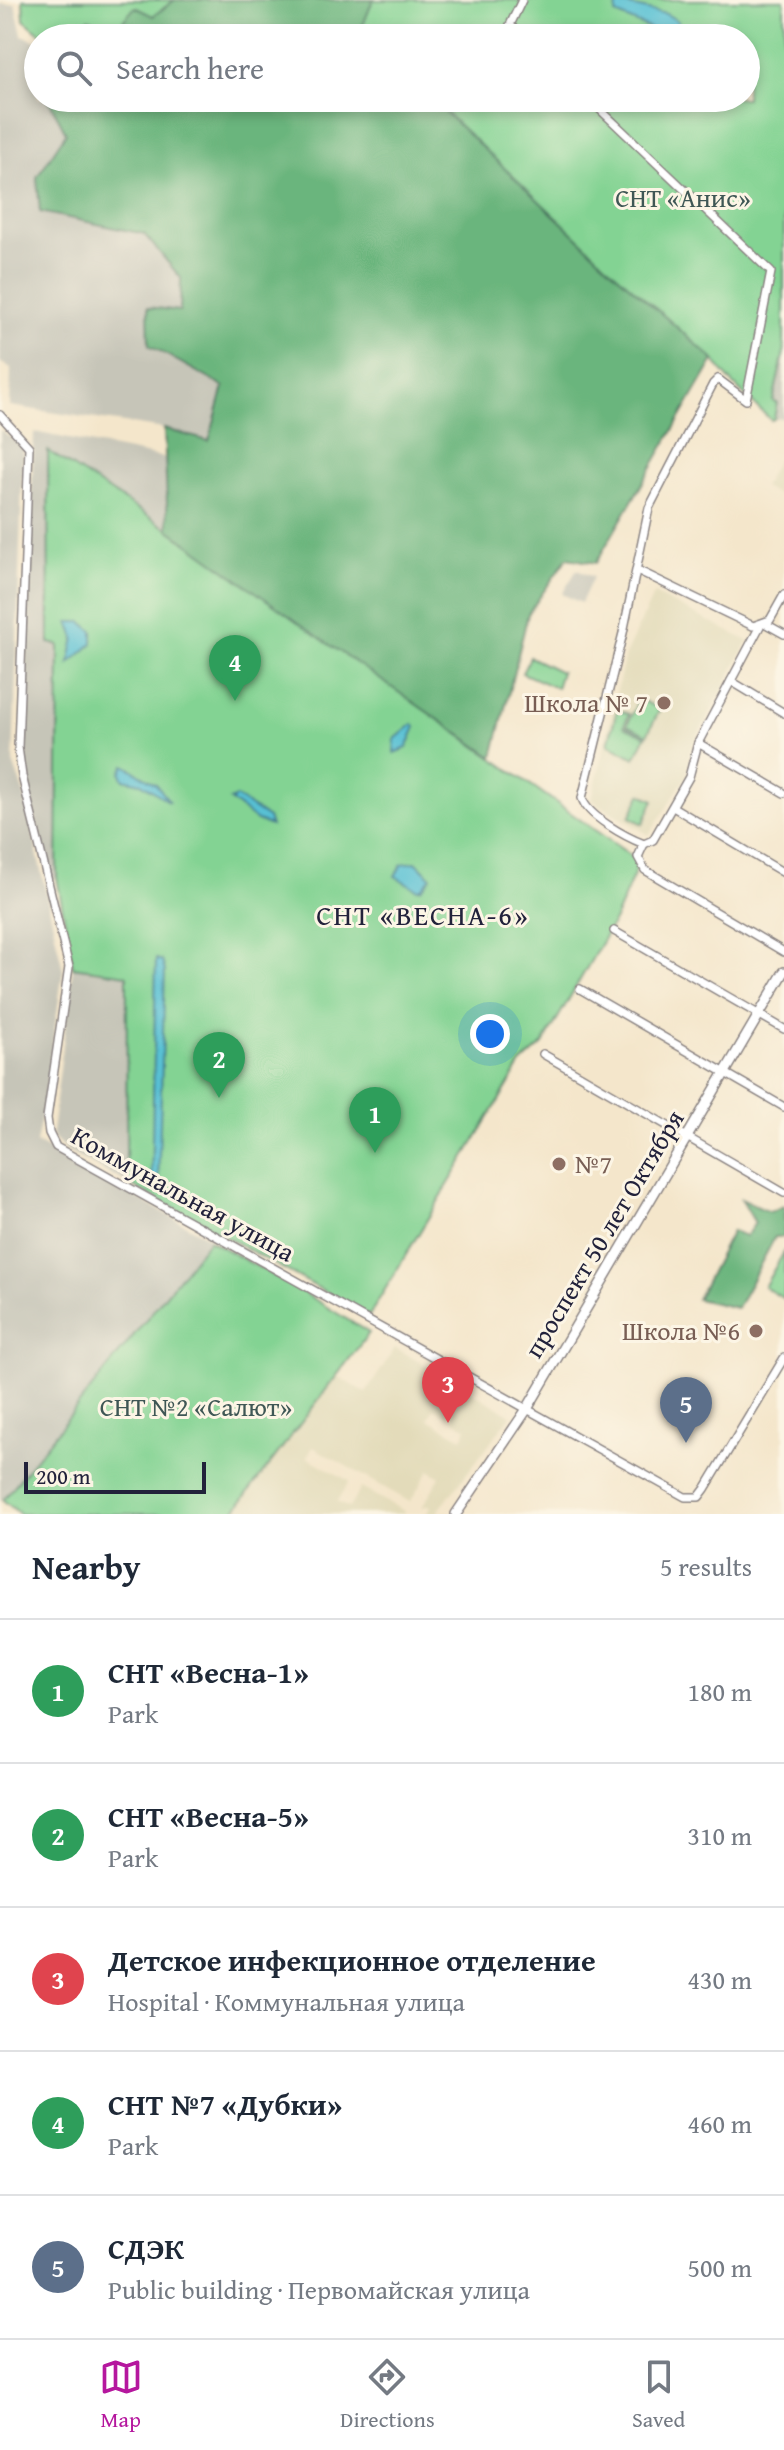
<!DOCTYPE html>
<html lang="en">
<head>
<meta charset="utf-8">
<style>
  :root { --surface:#fff; --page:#f6f6f7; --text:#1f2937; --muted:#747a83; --line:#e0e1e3; --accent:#b5179e }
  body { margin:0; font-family:"Gentium Book Plus",serif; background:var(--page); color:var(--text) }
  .scale { position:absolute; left:24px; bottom:20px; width:182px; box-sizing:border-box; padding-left:8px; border:4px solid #22223b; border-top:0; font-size:22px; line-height:28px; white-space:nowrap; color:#22223b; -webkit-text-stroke:6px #fcf5e5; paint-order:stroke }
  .you { position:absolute; left:490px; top:1034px; width:28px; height:28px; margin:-20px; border:6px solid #fff; border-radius:50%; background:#1a73e8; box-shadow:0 0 0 12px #1a73e833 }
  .badge { display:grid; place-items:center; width:52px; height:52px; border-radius:50%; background:var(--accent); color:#fff; font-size:26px; font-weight:700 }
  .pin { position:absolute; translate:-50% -66px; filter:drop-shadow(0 2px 4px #0008) }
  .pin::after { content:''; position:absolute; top:42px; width:28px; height:24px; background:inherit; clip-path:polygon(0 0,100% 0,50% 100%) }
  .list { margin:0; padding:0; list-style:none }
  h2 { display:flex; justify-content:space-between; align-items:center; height:104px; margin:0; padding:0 32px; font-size:34px }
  h2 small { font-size:26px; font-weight:400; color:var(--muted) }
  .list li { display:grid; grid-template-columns:52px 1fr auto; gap:24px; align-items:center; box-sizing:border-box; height:144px; padding:0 32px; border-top:2px solid var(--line) }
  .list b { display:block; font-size:30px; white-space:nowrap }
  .list p { margin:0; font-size:26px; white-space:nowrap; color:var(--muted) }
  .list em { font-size:26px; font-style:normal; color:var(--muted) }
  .icon { flex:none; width:44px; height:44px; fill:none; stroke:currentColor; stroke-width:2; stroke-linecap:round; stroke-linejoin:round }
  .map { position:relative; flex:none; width:784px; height:1514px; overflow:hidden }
  .search { position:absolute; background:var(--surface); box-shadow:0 4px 12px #0003; left:24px; right:24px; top:24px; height:88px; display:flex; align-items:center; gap:20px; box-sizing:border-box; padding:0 28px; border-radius:44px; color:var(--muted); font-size:30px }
  .sheet { height:824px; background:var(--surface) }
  nav { display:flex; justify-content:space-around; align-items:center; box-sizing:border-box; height:112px; border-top:2px solid var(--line); background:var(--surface); font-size:22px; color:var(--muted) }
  nav a { display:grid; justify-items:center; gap:4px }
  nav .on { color:var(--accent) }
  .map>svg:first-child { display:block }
  .built { fill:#e3dbba; fill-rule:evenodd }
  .industrial { fill:#c6c5b8 }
  .green { fill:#83d393; stroke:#527a67; stroke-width:2 }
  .forest { fill:#6ab57d; stroke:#466c5c; stroke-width:2 }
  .water { fill:#58c1d4; stroke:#3d7288; stroke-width:2 }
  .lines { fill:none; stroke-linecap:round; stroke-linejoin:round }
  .minor-casing { stroke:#8b8483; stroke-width:10 }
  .major-casing { stroke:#8b8483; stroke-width:12 }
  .minor { stroke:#fff; stroke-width:7 }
  .major { stroke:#fff; stroke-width:9 }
  .education-dot { fill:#8d6e63; stroke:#fcf5e5; stroke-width:3 }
  .labels { text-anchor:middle; stroke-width:6; stroke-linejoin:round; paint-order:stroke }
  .park-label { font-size:26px; fill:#3f5755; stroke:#fcf5e5 }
  .education-label { font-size:26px; fill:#785e54; stroke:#fcf5e5; text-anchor:end }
  .street-label { font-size:26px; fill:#22223b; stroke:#fcf5e5 }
  .neighbourhood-label { font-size:28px; letter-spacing:2px; fill:#22223b; stroke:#fcf5e5 }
</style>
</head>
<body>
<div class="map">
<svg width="784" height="1514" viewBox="0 0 784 1514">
  <rect width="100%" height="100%" fill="#fcf5e5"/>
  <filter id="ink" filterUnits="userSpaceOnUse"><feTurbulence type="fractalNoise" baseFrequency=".0125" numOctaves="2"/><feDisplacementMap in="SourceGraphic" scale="16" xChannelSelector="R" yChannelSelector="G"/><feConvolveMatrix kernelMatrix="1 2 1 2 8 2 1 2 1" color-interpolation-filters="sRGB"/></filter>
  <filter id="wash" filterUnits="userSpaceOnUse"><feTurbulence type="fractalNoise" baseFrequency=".006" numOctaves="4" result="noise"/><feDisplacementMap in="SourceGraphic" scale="32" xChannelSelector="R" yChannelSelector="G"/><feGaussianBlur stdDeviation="1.8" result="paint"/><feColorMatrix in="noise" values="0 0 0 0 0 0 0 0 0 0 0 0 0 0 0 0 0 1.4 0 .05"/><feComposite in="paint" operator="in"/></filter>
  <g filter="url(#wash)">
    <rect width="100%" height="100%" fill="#f4e6cb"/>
    <!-- built -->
    <g class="built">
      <path d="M 784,447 L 784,498 L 763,487 Z"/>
      <path d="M 654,594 L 748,641 L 690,751 L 687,775 L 649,835 L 592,800 L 625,655 Z"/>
      <path d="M 395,1348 L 511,1415 L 436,1514 L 427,1514 L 431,1507 L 429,1505 L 422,1507 L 440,1477 L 429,1470 L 410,1502 L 313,1447 L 307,1457 L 349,1481 L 337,1502 L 349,1508 L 361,1488 L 404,1511 L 403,1514 L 232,1514 L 337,1376 L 366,1393 ZM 434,1408 L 467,1428 L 462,1438 L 428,1419 Z"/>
    </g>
    <!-- industrial -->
    <g class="industrial">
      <path d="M 0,4 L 15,4 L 22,35 L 38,42 L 38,98 L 48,98 L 66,133 L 37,177 L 40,212 L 145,234 L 181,278 L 180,311 L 148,307 L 224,387 L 209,441 L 164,429 L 10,406 L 11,369 L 0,362 Z"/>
      <path d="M 784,352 L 784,418 L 774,419 L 776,403 L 773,402 Z"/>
      <path d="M 0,430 L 23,447 L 13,762 L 24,794 L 63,970 L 45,1097 L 36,1143 L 210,1238 L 3,1500 L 0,1500 Z"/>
      <path d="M 34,432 L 165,458 L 168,529 L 49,451 L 49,643 L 59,645 L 57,878 L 50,880 L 22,765 Z"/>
      <path d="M 577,570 L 593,577 L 581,603 L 562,594 Z"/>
      <path d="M 73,967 L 96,972 L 127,974 L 126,1182 L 68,1152 L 55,1140 L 52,1132 Z"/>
    </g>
    <!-- green -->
    <g class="green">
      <path d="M 23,0 L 175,0 L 153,16 L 115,30 L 89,19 L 71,38 L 46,38 L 24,20 Z"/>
      <path d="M 373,0 L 784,0 L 784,352 L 773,401 L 777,403 L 774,419 L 771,420 C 751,401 729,383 714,360 L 612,270 L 430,98 L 746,98 L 746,38 L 368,38 L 361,30 Z"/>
      <path d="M 48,451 L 168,529 L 633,857 L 638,865 L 615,919 L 543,1044 L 521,1064 L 369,1316 L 126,1182 L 127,975 L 73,967 L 57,878 L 59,645 L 49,643 Z"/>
      <path d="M 530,657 L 561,672 L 556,688 L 522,673 Z"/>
      <path d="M 639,699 L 660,709 L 647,735 L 627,725 Z"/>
      <path d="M 617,710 L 629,714 L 624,726 L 646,736 L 635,758 L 608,744 Z"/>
      <path d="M 641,794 L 654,800 L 643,824 L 630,817 Z"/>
      <path d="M 209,1240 L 298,1289 L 369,1333 L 232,1514 L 20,1514 L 3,1500 Z"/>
      <path d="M 784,1252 L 784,1299 L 764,1287 Z"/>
    </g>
    <!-- forest -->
    <g class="forest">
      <path d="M 175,0 L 373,0 L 361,30 L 368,38 L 71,38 L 89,19 L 115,30 L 135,7 L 153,16 Z"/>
      <path d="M 48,98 L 430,98 L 612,270 L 714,360 L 596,563 L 567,558 L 528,614 L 493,757 L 327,643 L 168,529 L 164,429 L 209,441 L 224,387 L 149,345 L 148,307 L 180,311 L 181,278 L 144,234 L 40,212 L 37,177 L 66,133 Z"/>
      <path d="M 741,1199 L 769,1212 L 784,1206 L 784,1237 L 775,1237 L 737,1308 L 697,1299 L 732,1231 L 746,1236 L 755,1223 Z"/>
    </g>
    <!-- water -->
    <g class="water">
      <path d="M 617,3 L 666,14 L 678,21 L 679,30 L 669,37 L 616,14 Z"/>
      <path d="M 69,622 L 82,622 L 93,631 L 93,643 L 69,664 L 75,638 Z"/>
      <path d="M 413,724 L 416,727 L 407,748 L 394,753 L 395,739 Z"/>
      <path d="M 125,765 L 156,784 L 170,802 L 141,783 L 123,779 L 121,772 Z"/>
      <path d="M 236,797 L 268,818 L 271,826 L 257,821 L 230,800 Z"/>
      <path d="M 416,862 L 431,877 L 422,888 L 417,889 L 395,876 L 402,864 Z"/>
      <path d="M 156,959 L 162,961 L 165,971 L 158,1188 L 151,1190 Z"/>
    </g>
  </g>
  <g filter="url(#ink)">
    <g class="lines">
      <defs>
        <g id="minor">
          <path d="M 522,0 L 510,25 L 524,38"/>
          <path d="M 588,98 L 771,272 L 746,400 L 718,379 L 713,384 L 649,508 L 623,633 L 582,798 C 587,816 626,837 644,844 L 653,840 L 689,777 L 698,743 L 760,626"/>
          <path d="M 0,415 L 29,447 L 18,747 L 22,776 L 69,967 L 47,1118 L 49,1133 L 56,1147 L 685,1497 L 699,1497 L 705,1489 L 784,1358"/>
          <path d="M 637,570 L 753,626 L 770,620 L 784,595"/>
          <path d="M 766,624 L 784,634"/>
          <path d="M 731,681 L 784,713"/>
          <path d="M 698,743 L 784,793"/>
          <path d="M 673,807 L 784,873"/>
          <path d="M 644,844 L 638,857 L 645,870 L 784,952"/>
          <path d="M 614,931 L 784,1029"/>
          <path d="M 580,989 L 784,1107"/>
          <path d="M 543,1054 L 784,1193"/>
        </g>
        <path id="major" d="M 456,1514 L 527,1409 L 784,972"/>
      </defs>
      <!-- minor casing -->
      <use href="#minor" class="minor-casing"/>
      <!-- major casing -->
      <use href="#major" class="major-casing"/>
      <!-- minor -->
      <use href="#minor" class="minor"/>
      <!-- major -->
      <use href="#major" class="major"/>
    </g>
  </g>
  <!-- markers -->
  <g class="education-dot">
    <circle cx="664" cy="703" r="8"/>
    <circle cx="559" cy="1164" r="8"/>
    <circle cx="756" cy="1331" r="8"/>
  </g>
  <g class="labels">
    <!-- park labels -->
    <g class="park-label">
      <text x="683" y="207">СНТ «Анис»</text>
      <text x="196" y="1416">СНТ №2 «Салют»</text>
    </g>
    <!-- education labels -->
    <g class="education-label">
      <text x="648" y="712">Школа № 7</text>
      <text x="575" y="1173" text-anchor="start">№7</text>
      <text x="740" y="1340">Школа №6</text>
    </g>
    <!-- street labels -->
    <g class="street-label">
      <text transform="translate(183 1194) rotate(29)" y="9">Коммунальная улица</text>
      <text transform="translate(604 1234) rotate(-59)" y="9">проспект 50 лет Октября</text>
    </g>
    <!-- neighbourhood labels -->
    <g class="neighbourhood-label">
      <text x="423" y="925">СНТ «ВЕСНА-6»</text>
    </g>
  </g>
</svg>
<div class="scale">200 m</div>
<div class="you"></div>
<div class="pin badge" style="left:375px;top:1153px;background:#2e9e5b">1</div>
<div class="pin badge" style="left:219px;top:1098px;background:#2e9e5b">2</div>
<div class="pin badge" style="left:448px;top:1423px;background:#e0444e">3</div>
<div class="pin badge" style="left:235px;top:701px;background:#2e9e5b">4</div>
<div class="pin badge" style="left:686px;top:1443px;background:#5c6f8a">5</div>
<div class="search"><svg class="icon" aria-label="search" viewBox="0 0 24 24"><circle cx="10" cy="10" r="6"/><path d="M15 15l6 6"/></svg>Search here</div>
</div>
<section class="sheet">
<h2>Nearby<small>5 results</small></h2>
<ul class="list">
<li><span class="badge" style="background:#2e9e5b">1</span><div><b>СНТ «Весна-1»</b><p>Park</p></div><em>180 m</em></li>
<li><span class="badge" style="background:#2e9e5b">2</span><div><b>СНТ «Весна-5»</b><p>Park</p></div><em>310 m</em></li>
<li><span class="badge" style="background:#e0444e">3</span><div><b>Детское инфекционное отделение</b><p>Hospital · Коммунальная улица</p></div><em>430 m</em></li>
<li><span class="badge" style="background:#2e9e5b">4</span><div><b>СНТ №7 «Дубки»</b><p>Park</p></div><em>460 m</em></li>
<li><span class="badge" style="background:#5c6f8a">5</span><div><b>СДЭК</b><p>Public building · Первомайская улица</p></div><em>500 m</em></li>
</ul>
</section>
<nav>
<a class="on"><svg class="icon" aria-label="map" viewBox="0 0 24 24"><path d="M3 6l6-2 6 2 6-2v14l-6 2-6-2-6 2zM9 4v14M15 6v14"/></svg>Map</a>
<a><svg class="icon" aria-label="directions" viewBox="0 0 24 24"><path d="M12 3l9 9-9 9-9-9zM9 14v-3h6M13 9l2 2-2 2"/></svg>Directions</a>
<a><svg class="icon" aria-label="saved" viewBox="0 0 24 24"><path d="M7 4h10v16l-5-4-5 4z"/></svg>Saved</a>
</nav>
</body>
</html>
